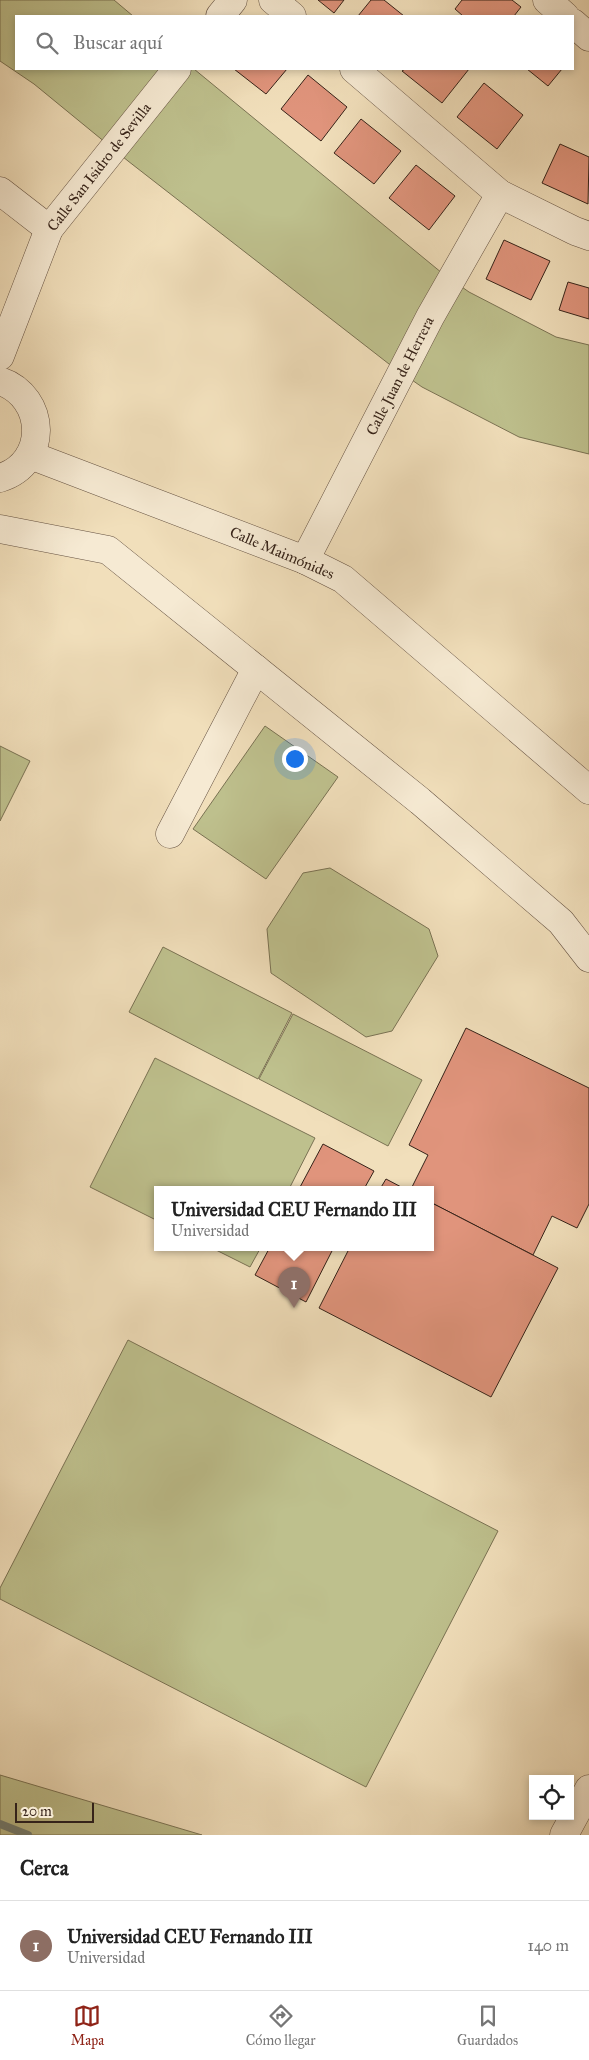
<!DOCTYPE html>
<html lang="es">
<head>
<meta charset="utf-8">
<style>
  :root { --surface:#fff; --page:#f2f2f2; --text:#222; --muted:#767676; --line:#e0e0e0; --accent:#8f2418 }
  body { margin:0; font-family:"IM FELL Great Primer",serif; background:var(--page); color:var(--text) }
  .controls { position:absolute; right:15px; bottom:15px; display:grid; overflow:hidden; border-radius:0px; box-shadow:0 2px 8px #0003 }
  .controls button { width:45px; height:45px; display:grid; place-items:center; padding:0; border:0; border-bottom:1px solid var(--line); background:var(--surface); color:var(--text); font:25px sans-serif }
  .scale { position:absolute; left:15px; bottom:12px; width:79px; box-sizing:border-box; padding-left:5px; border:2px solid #362319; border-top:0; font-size:14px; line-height:18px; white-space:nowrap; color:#362319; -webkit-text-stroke:4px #f6ead3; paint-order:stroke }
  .you { position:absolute; left:294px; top:758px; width:18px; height:18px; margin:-12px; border:4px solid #fff; border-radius:50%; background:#1a73e8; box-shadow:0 0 0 8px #1a73e833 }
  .badge { display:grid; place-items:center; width:32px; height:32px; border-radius:50%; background:var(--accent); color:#fff; font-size:16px; font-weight:700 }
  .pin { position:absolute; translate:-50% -41px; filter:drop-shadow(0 1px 2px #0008) }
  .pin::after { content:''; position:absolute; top:26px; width:18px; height:15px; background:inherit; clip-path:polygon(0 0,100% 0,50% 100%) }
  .popup { position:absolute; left:154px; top:1186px; width:280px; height:65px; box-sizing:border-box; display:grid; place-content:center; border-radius:0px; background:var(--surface); filter:drop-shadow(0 1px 4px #0005); font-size:16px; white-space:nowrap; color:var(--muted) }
  .popup b { font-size:19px; color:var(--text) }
  .popup::after { content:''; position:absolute; left:50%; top:100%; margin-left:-10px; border:10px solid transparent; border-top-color:var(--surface) }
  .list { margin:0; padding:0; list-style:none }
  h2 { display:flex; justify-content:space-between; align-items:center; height:65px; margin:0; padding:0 20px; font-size:21px }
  h2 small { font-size:16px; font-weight:400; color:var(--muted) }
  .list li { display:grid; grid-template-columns:32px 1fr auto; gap:15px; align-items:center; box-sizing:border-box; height:90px; padding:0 20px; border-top:1px solid var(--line) }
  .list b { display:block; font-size:19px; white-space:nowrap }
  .list p { margin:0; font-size:16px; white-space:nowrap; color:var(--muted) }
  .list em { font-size:16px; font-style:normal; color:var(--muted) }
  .icon { flex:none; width:28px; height:28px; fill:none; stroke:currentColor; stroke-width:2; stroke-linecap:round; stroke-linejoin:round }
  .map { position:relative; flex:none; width:589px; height:1835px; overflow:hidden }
  .search { position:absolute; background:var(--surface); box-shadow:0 2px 8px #0003; left:15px; right:15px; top:15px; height:55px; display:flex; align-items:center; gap:12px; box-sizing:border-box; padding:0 18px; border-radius:0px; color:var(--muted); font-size:19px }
  .sheet { height:155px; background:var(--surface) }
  nav { display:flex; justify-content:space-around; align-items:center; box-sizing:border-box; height:70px; border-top:1px solid var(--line); background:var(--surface); font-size:14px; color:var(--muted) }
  nav a { display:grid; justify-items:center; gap:2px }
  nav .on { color:var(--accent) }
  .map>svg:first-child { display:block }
  .green { fill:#bec08d; stroke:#7a7253 }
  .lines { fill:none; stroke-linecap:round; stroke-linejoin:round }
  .stream { stroke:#737f75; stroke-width:8 }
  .building { fill:#e0947c; stroke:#362319 }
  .minor-casing { stroke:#655242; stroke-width:29 }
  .minor { stroke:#f6ead3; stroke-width:28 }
  .labels { text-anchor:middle; stroke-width:4.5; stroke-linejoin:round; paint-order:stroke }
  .street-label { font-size:15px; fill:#362319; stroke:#f6ead3 }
</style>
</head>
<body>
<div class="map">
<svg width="589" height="1835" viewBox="0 0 589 1835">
  <rect width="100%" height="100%" fill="#f1dfbb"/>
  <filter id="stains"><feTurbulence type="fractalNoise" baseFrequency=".004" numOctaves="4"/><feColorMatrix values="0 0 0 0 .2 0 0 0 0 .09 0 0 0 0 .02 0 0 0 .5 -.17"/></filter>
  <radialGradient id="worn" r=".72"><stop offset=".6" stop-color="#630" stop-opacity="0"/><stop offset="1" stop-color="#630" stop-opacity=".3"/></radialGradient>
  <!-- green -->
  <g class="green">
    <path d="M 0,0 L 114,0 L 133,16 L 16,16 L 16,69 L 194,69 L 442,273 L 469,292 L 556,337 L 589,345 L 589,454 L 519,437 L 422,387 L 389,364 L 128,161 L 34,84 L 0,61 Z"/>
    <path d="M 265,726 L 338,777 L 266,879 L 193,829 Z"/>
    <path d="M 0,746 L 30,761 L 0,821 Z"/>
    <path d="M 330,868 L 429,929 L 438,956 L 392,1031 L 366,1037 L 271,973 L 267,929 L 303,873 Z"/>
    <path d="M 163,947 L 292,1013 L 258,1079 L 129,1012 Z"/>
    <path d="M 293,1014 L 422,1080 L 388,1146 L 259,1079 Z"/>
    <path d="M 155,1058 L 315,1138 L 289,1189 L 158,1189 L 158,1221 L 90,1187 Z"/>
    <path d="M 210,1247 L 261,1247 L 250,1267 Z"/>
    <path d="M 128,1340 L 498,1531 L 366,1787 L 0,1599 L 0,1588 Z"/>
    <path d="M 0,1775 L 202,1835 L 0,1835 Z"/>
  </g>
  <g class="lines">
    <!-- stream -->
    <path class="stream" d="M 0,1824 L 28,1835"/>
  </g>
  <!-- building -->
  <g class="building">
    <path d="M 318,0 L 344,0 L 334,13 Z"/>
    <path d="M 371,0 L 384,0 L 404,16 L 358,16 Z"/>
    <path d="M 462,0 L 512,0 L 521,7 L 514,16 L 463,16 L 455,9 Z"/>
    <path d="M 234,69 L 287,69 L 266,94 Z"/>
    <path d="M 405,69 L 469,69 L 442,103 L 402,71 Z"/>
    <path d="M 527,69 L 562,69 L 548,86 Z"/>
    <path d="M 308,75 L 347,107 L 321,141 L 281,109 Z"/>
    <path d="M 484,83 L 523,115 L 497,149 L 457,117 Z"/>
    <path d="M 361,119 L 401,151 L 374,184 L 334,153 Z"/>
    <path d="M 560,144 L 589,157 L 588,204 L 542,183 Z"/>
    <path d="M 416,165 L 455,196 L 429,230 L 389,198 Z"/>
    <path d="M 504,240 L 550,261 L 531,300 L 486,279 Z"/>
    <path d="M 568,282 L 589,288 L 589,319 L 559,310 Z"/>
    <path d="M 466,1028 L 589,1088 L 589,1204 L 577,1228 L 552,1216 L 533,1255 L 430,1202 L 430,1189 L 411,1189 L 428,1155 L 409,1145 Z"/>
    <path d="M 323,1144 L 374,1171 L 364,1189 L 299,1189 Z"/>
    <path d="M 386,1179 L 405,1189 L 380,1189 Z"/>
    <path d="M 430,1202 L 558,1268 L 491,1397 L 319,1308 L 350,1247 L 430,1247 Z"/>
    <path d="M 270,1247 L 334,1247 L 306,1302 L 255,1275 Z"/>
  </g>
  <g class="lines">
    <defs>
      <g id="minor">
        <path d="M 273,0 L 292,16"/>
        <path d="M 547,0 L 565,16"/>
        <path d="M 220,16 L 233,0"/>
        <path d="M 573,23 L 589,37"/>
        <path d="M 354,69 L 500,194 L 575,231 L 589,236"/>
        <path d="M 0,191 L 49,229"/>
        <path d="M 0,356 L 49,229 L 177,69"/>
        <path d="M 0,381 C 47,397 49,463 0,478"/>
        <path d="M 30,455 L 305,560 L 343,579 L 589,790"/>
        <path d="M 0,529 L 108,550 L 420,801 L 561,922 L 589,958"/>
        <path d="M 305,560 L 430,317 L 500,194"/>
        <path d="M 170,834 L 256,669"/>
        <path d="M 564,1835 L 589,1789"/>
      </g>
    </defs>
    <!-- minor casing -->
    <use href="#minor" class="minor-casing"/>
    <!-- minor -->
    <use href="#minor" class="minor"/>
  </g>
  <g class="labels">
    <!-- street labels -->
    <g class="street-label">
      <text transform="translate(99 167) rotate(-52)" y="5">Calle San Isidro de Sevilla</text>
      <text transform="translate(400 376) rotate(-63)" y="5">Calle Juan de Herrera</text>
      <text transform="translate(282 553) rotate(23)" y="5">Calle Maimónides</text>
    </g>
  </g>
  <rect width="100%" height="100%" filter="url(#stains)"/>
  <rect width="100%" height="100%" fill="url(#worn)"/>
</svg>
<div class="controls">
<button><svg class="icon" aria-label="locate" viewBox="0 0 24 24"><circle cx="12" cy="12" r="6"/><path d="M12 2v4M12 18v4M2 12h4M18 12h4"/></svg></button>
</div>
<div class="scale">20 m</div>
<div class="you"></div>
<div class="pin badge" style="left:294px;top:1308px;background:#8d6e63">1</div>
<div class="popup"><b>Universidad CEU Fernando III</b>Universidad</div>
<div class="search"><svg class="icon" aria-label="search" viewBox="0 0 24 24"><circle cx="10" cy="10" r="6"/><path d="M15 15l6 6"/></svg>Buscar aquí</div>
</div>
<section class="sheet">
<h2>Cerca<small></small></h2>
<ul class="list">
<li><span class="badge" style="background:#8d6e63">1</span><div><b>Universidad CEU Fernando III</b><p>Universidad</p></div><em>140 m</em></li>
</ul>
</section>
<nav>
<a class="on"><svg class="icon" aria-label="map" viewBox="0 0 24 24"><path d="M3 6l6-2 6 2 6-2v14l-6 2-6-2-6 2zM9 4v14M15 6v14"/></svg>Mapa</a>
<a><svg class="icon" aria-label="directions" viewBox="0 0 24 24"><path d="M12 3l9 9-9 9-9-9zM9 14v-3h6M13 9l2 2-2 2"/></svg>Cómo llegar</a>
<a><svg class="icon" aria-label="saved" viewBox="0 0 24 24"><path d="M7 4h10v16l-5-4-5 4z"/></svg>Guardados</a>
</nav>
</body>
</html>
